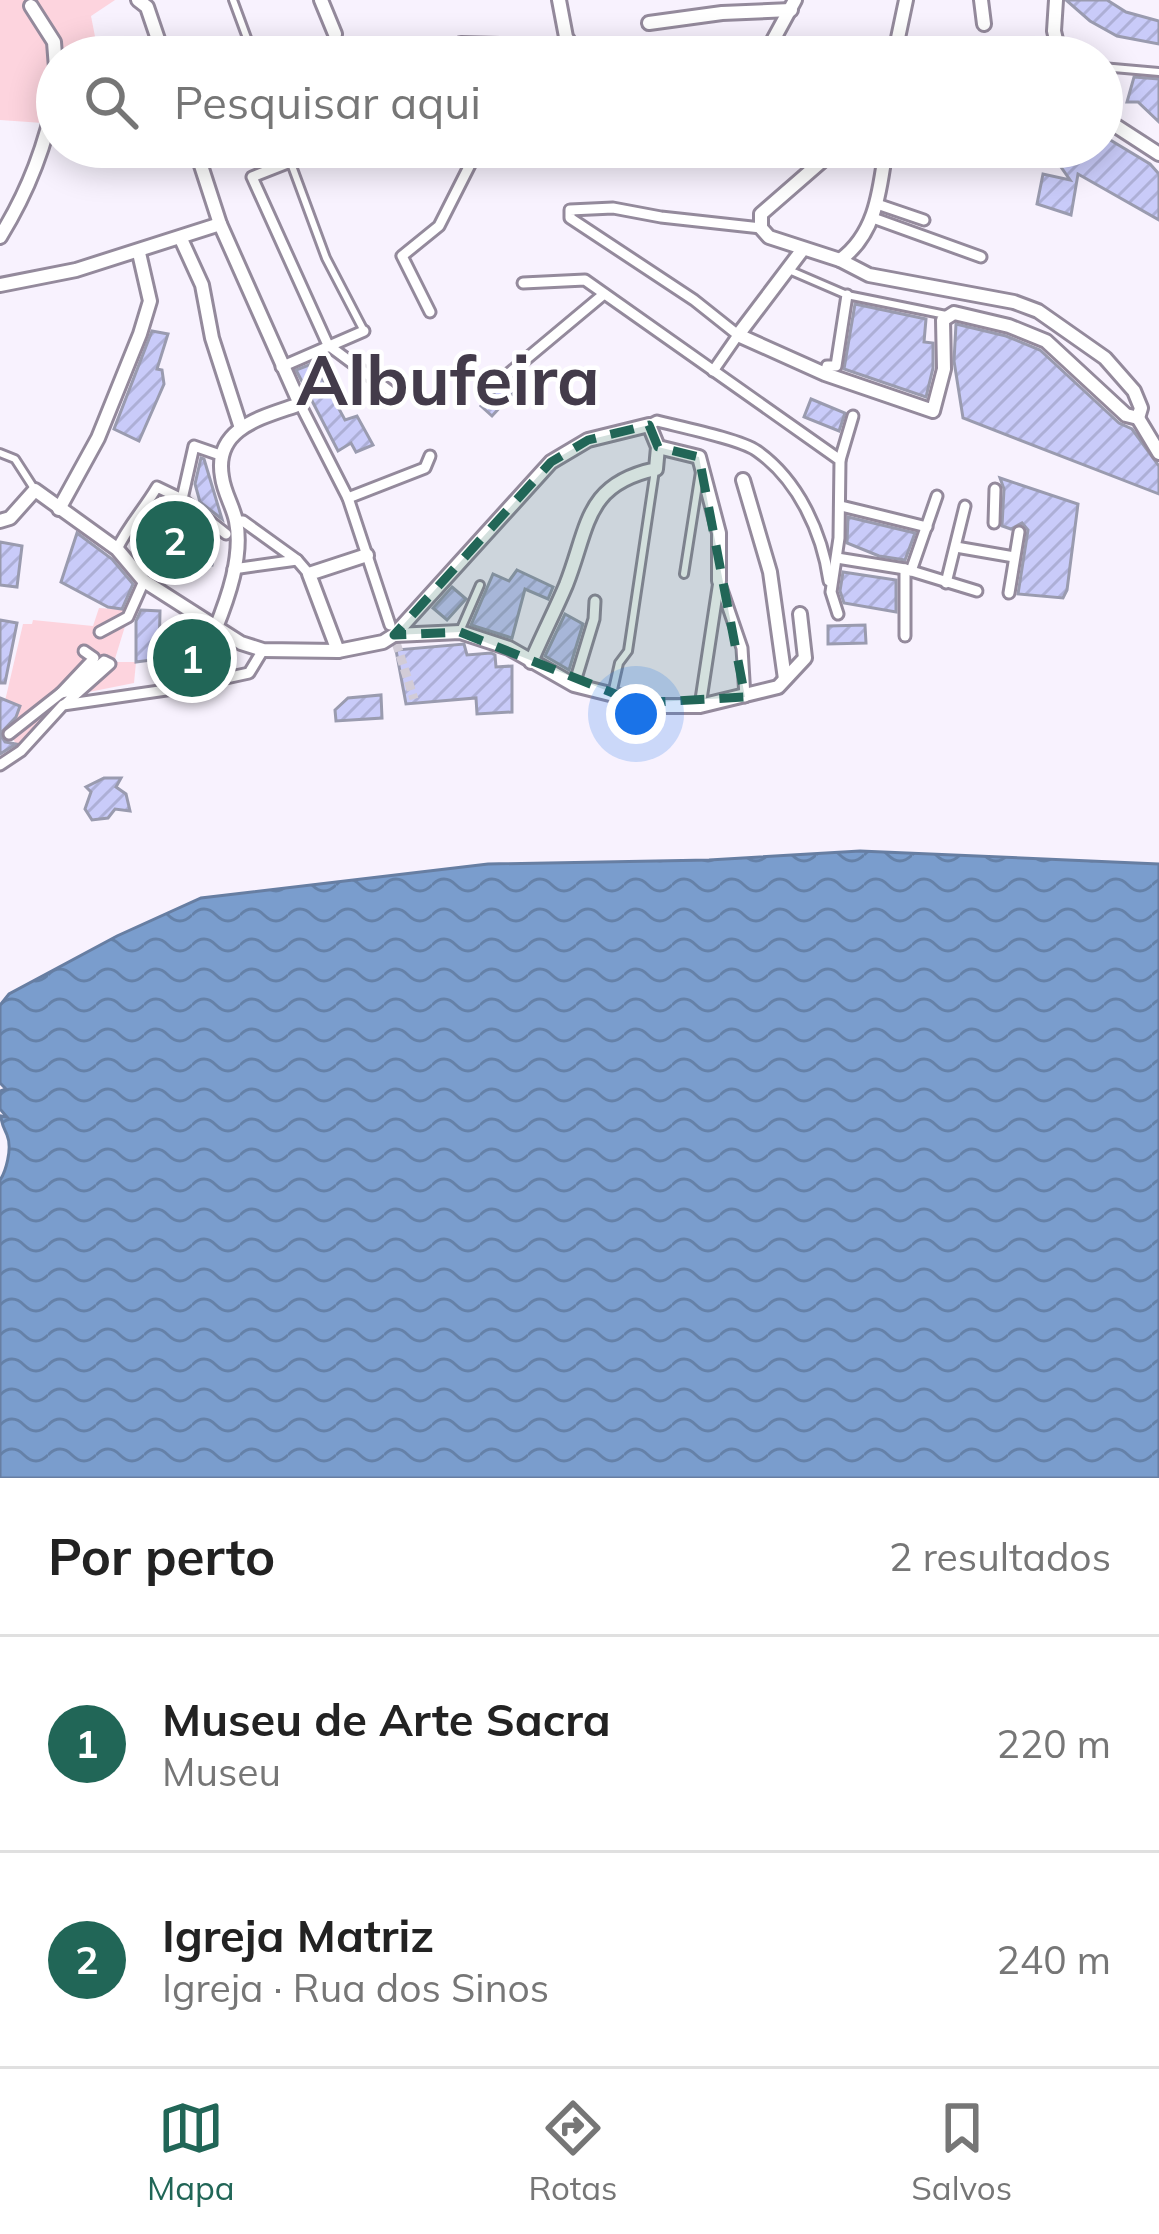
<!DOCTYPE html>
<html lang="pt">
<head>
<meta charset="utf-8">
<style>
  :root { --surface:#fff; --page:#f2f2f2; --text:#222; --muted:#767676; --line:#e0e0e0; --accent:#216657 }
  body { margin:0; font-family:Mulish,sans-serif; background:var(--page); color:var(--text) }
  .you { position:absolute; left:636px; top:714px; width:42px; height:42px; margin:-30px; border:9px solid #fff; border-radius:50%; background:#1a73e8; box-shadow:0 0 0 18px #1a73e833 }
  .badge { display:grid; place-items:center; width:78px; height:78px; border-radius:50%; background:var(--accent); color:#fff; font-size:39px; font-weight:700 }
  .pin { position:absolute; translate:-50% -50%; border:6px solid #fff; box-shadow:0 3px 12px #0006 }
  .list { margin:0; padding:0; list-style:none }
  h2 { display:flex; justify-content:space-between; align-items:center; height:156px; margin:0; padding:0 48px; font-size:51px }
  h2 small { font-size:39px; font-weight:400; color:var(--muted) }
  .list li { display:grid; grid-template-columns:78px 1fr auto; gap:36px; align-items:center; box-sizing:border-box; height:216px; padding:0 48px; border-top:3px solid var(--line) }
  .list b { display:block; font-size:45px; white-space:nowrap }
  .list p { margin:0; font-size:39px; white-space:nowrap; color:var(--muted) }
  .list em { font-size:39px; font-style:normal; color:var(--muted) }
  .icon { flex:none; width:66px; height:66px; fill:none; stroke:currentColor; stroke-width:2; stroke-linecap:round; stroke-linejoin:round }
  .map { position:relative; flex:none; width:1159px; height:1478px; overflow:hidden }
  .search { position:absolute; background:var(--surface); box-shadow:0 6px 30px #0003; left:36px; right:36px; top:36px; height:132px; display:flex; align-items:center; gap:30px; box-sizing:border-box; padding:0 42px; border-radius:66px; color:var(--muted); font-size:45px }
  .sheet { height:588px; background:var(--surface) }
  nav { display:flex; justify-content:space-around; align-items:center; box-sizing:border-box; height:168px; border-top:3px solid var(--line); background:var(--surface); font-size:33px; color:var(--muted) }
  nav a { display:grid; justify-items:center; gap:6px }
  nav .on { color:var(--accent) }
  .map>svg:first-child { display:block }
  .green { fill:#fdd4de }
  .water { fill:url(#water-waves); stroke:#677ea2; stroke-width:3 }
  .building { fill:url(#building-hatch); stroke:#9a9baf; stroke-width:3 }
  .lines { fill:none; stroke-linecap:round; stroke-linejoin:round }
  .pedestrian-tunnel { stroke:#d2ccd7; stroke-width:9; stroke-dasharray:9 4.5; stroke-linecap:butt }
  .service-casing { stroke:#948a9c; stroke-width:12 }
  .pedestrian-casing { stroke:#948a9c; stroke-width:15 }
  .minor-casing { stroke:#948a9c; stroke-width:18 }
  .service { stroke:#fff; stroke-width:6 }
  .pedestrian { stroke:#fff; stroke-width:9 }
  .minor { stroke:#fff; stroke-width:12 }
  .marked { fill:#216657; fill-opacity:0.2; stroke:#216657; stroke-width:9; stroke-dasharray:24 15; stroke-linejoin:round }
  .labels { text-anchor:middle; stroke-width:9; stroke-linejoin:round; paint-order:stroke }
  .town-label { font-size:69px; font-weight:bold; fill:#433b4a; stroke:#fff }
</style>
</head>
<body>
<div class="map">
<svg width="1159" height="1478" viewBox="0 0 1159 1478">
  <defs>
    <pattern id="water-waves" width="16" height="10" patternUnits="userSpaceOnUse" patternTransform="scale(3)"><rect width="16" height="10" fill="#7a9dcd"/><path d="M0 5q4-4 8 0t8 0" fill="none" stroke="#6581a8"/></pattern>
    <pattern id="building-hatch" width="6" height="6" patternUnits="userSpaceOnUse" patternTransform="scale(3)"><rect width="6" height="6" fill="#c9cbf9"/><path d="M-1 1l2-2M0 6l6-6M5 7l2-2" fill="none" stroke="#adafd6"/></pattern>
  </defs>
  <rect width="100%" height="100%" fill="#f8f2fe"/>
  <!-- green -->
  <g class="green">
    <path d="M 0,0 L 115,0 L 91,16 L 99,57 L 57,57 L 57,124 L 0,120 Z"/>
    <path d="M 99,608 L 130,610 L 114,662 L 136,662 L 134,683 L 59,698 L 17,746 L 11,735 L 20,706 L 5,701 L 23,624 L 32,624 L 33,620 L 93,626 Z"/>
  </g>
  <!-- water -->
  <path class="water" d="M 860,851 L 1159,864 L 1159,1478 L 0,1478 L 0,1180 C 5,1173 13,1149 7,1135 C 4,1128 1,1123 1,1116 L 7,1117 L 0,1109 L 0,1091 L 6,1089 L 0,1083 L 0,1005 L 9,994 L 117,936 L 201,898 L 488,864 L 709,860 Z"/>
  <!-- building -->
  <g class="building">
    <path d="M 1066,0 L 1107,0 L 1126,12 L 1159,21 L 1159,44 L 1117,36 L 1090,21 Z"/>
    <path d="M 1134,77 L 1159,79 L 1159,122 L 1138,102 L 1127,102 Z"/>
    <path d="M 1102,135 L 1150,164 L 1159,174 L 1159,220 L 1078,174 L 1071,215 L 1037,204 L 1043,174 L 1070,180 L 1047,147 L 1102,147 Z"/>
    <path d="M 855,304 L 926,319 L 924,342 L 933,343 L 933,368 L 926,397 L 844,369 Z"/>
    <path d="M 956,324 L 1006,336 L 1040,350 L 1119,423 L 1132,429 L 1159,466 L 1159,494 L 963,418 L 954,361 Z"/>
    <path d="M 152,331 L 168,334 L 157,369 L 162,370 L 164,384 L 139,441 L 114,429 Z"/>
    <path d="M 314,363 L 345,420 L 357,416 L 373,445 L 356,452 L 351,443 L 338,451 L 296,370 Z"/>
    <path d="M 527,370 L 516,390 L 492,416 L 481,406 L 504,383 L 512,383 Z"/>
    <path d="M 811,399 L 845,413 L 839,431 L 804,417 Z"/>
    <path d="M 201,458 L 204,459 L 222,519 L 200,502 L 195,484 Z"/>
    <path d="M 1000,478 L 1078,504 L 1067,590 L 1063,598 L 1018,594 L 1028,530 L 1022,523 L 1011,529 L 1002,526 L 1004,489 Z"/>
    <path d="M 154,508 L 179,511 L 177,521 L 202,526 L 217,538 L 212,565 L 199,562 L 200,557 L 172,552 L 171,558 L 133,552 L 133,538 L 142,526 L 152,527 Z"/>
    <path d="M 848,517 L 915,533 L 905,560 L 879,556 L 847,543 Z"/>
    <path d="M 77,533 L 112,559 L 133,584 L 122,609 L 108,607 L 61,582 Z"/>
    <path d="M 0,542 L 22,546 L 17,587 L 0,585 Z"/>
    <path d="M 517,570 L 553,587 L 548,599 L 525,589 L 512,638 L 471,625 L 493,574 L 509,581 Z"/>
    <path d="M 843,572 L 896,580 L 896,612 L 844,603 L 840,591 Z"/>
    <path d="M 452,587 L 466,599 L 447,620 L 433,608 Z"/>
    <path d="M 141,610 L 160,611 L 159,659 L 136,662 L 136,621 Z"/>
    <path d="M 565,614 L 583,624 L 569,670 L 545,656 Z"/>
    <path d="M 0,620 L 17,623 L 5,683 L 0,683 Z"/>
    <path d="M 865,625 L 866,643 L 828,644 L 828,626 Z"/>
    <path d="M 202,644 L 204,649 L 222,644 L 228,668 L 180,679 L 174,652 Z"/>
    <path d="M 464,644 L 467,655 L 491,653 L 495,655 L 496,667 L 512,666 L 512,712 L 477,714 L 476,698 L 406,704 L 396,650 Z"/>
    <path d="M 381,695 L 382,718 L 336,721 L 335,710 L 348,698 Z"/>
    <path d="M 0,698 L 20,706 L 16,717 L 0,734 L 5,742 L 16,744 L 0,754 Z"/>
    <path d="M 104,778 L 121,778 L 116,787 L 126,794 L 130,811 L 115,809 L 108,818 L 92,820 L 85,809 L 91,792 L 86,787 Z"/>
  </g>
  <g class="lines">
    <!-- pedestrian-tunnel -->
    <path class="pedestrian-tunnel" d="M 392,630 L 414,699"/>
    <defs>
      <g id="service">
        <path d="M 233,0 L 254,57"/>
        <path d="M 1102,67 L 1159,72"/>
        <path d="M 285,147 L 326,258 L 364,331"/>
        <path d="M 789,270 L 847,295 L 946,315"/>
        <path d="M 0,453 L 15,459 L 35,490"/>
        <path d="M 684,574 L 700,472"/>
        <path d="M 460,631 L 480,585"/>
        <path d="M 612,694 L 619,663 L 628,651 L 655,470"/>
      </g>
      <g id="pedestrian">
        <path d="M 290,162 L 252,177 L 328,345 L 395,395"/>
        <path d="M 877,204 L 924,220"/>
        <path d="M 873,218 L 981,257"/>
        <path d="M 523,283 L 585,280 L 840,460 L 839,538 L 831,592 L 838,614"/>
        <path d="M 430,312 L 402,256 L 439,226 L 479,147"/>
        <path d="M 281,367 L 364,331"/>
        <path d="M 713,371 L 738,335 L 694,300 L 570,218 L 570,210 L 613,208 L 661,217 L 761,228"/>
        <path d="M 825,374 L 827,366 L 836,366 L 847,295"/>
        <path d="M 507,375 L 604,294"/>
        <path d="M 300,404 L 348,498 L 390,625"/>
        <path d="M 649,425 L 657,421 C 680,427 740,439 757,451 C 798,480 822,532 829,581"/>
        <path d="M 840,460 L 853,416"/>
        <path d="M 348,498 L 425,468 L 430,456"/>
        <path d="M 182,499 L 194,446 L 223,456"/>
        <path d="M 841,506 L 927,527"/>
        <path d="M 236,521 L 243,521 L 297,560 L 309,574"/>
        <path d="M 994,523 L 995,489"/>
        <path d="M 956,547 L 1014,557"/>
        <path d="M 117,549 C 128,526 144,509 157,487 L 182,499 L 226,534"/>
        <path d="M 837,558 L 905,569 L 977,591"/>
        <path d="M 233,569 L 297,560"/>
        <path d="M 905,569 L 905,636"/>
        <path d="M 911,571 L 937,496"/>
        <path d="M 719,581 L 742,648 L 745,697"/>
        <path d="M 946,583 L 965,506"/>
        <path d="M 1009,593 L 1019,532"/>
        <path d="M 100,632 L 128,617 L 144,581"/>
        <path d="M 574,685 L 594,619 L 595,601"/>
        <path d="M 64,705 L 110,664 L 104,661 L 70,691 L 61,693 L 94,658 L 84,651"/>
        <path d="M 700,706 L 719,581"/>
        <path d="M 9,734 L 61,693"/>
        <path d="M 0,765 L 21,751 L 63,705 L 180,688 L 249,673 L 263,650"/>
      </g>
      <g id="minor">
        <path d="M 138,0 L 147,7 L 164,57"/>
        <path d="M 321,0 L 335,34"/>
        <path d="M 559,0 L 566,37 L 579,57"/>
        <path d="M 981,0 L 984,24"/>
        <path d="M 1056,0 L 1054,31 L 1060,57"/>
        <path d="M 31,6 L 54,42 L 57,81"/>
        <path d="M 649,23 L 722,13 L 791,10"/>
        <path d="M 461,44 L 539,46"/>
        <path d="M 764,57 L 795,0"/>
        <path d="M 894,57 L 906,0"/>
        <path d="M 1102,117 L 1159,154"/>
        <path d="M 195,147 L 220,224 L 300,404 C 264,417 213,427 222,477 C 224,493 233,506 236,521 C 243,556 228,598 215,630"/>
        <path d="M 838,147 L 761,214 L 761,228 L 769,237 L 840,260 L 869,275 L 1014,302 L 1038,311 L 1105,358 L 1134,391 L 1141,408 L 1138,418"/>
        <path d="M 0,237 C 29,190 46,144 57,90"/>
        <path d="M 181,239 L 202,285 L 212,338 L 240,425"/>
        <path d="M 803,249 L 738,335 L 825,374 L 933,411 L 944,369 L 943,320 L 954,313 L 1009,326 L 1046,341 L 1126,415 L 1138,418"/>
        <path d="M 840,260 C 877,233 880,188 886,147"/>
        <path d="M 0,285 L 76,270 L 220,224"/>
        <path d="M 1138,418 L 1159,453"/>
        <path d="M 658,447 L 699,457 L 719,533 L 719,581"/>
        <path d="M 743,480 L 770,572 L 785,679"/>
        <path d="M 59,509 L 98,438 L 140,334 L 150,301 L 139,253"/>
        <path d="M 0,521 L 10,518 L 35,490 L 117,549 L 144,581 L 241,643 L 263,650 L 338,651 L 383,642 L 394,635 L 551,462 L 588,440 L 649,425 L 658,447 L 656,469 C 584,484 589,527 566,585 C 555,611 542,636 531,662"/>
        <path d="M 395,635 L 460,632 L 509,648 L 574,685 L 658,706 L 700,706 L 778,687 L 805,658 L 800,614"/>
        <path d="M 338,651 L 309,574 L 367,555"/>
      </g>
    </defs>
    <!-- service casing -->
    <use href="#service" class="service-casing"/>
    <!-- pedestrian casing -->
    <use href="#pedestrian" class="pedestrian-casing"/>
    <!-- minor casing -->
    <use href="#minor" class="minor-casing"/>
    <!-- service -->
    <use href="#service" class="service"/>
    <!-- pedestrian -->
    <use href="#pedestrian" class="pedestrian"/>
    <!-- minor -->
    <use href="#minor" class="minor"/>
  </g>
  <!-- marked area -->
  <path class="marked" d="M 649,425 L 658,447 L 699,457 L 745,697 L 638,703 L 460,632 L 394,635 L 551,462 L 588,440 Z"/>
  <g class="labels">
    <!-- town labels -->
    <g class="town-label">
      <text x="448" y="405">Albufeira</text>
    </g>
  </g>
</svg>
<div class="you"></div>
<div class="pin badge" style="left:192px;top:658px">1</div>
<div class="pin badge" style="left:175px;top:540px">2</div>
<div class="search"><svg class="icon" aria-label="search" viewBox="0 0 24 24"><circle cx="10" cy="10" r="6"/><path d="M15 15l6 6"/></svg>Pesquisar aqui</div>
</div>
<section class="sheet">
<h2>Por perto<small>2 resultados</small></h2>
<ul class="list">
<li><span class="badge">1</span><div><b>Museu de Arte Sacra</b><p>Museu</p></div><em>220 m</em></li>
<li><span class="badge">2</span><div><b>Igreja Matriz</b><p>Igreja · Rua dos Sinos</p></div><em>240 m</em></li>
</ul>
</section>
<nav>
<a class="on"><svg class="icon" aria-label="map" viewBox="0 0 24 24"><path d="M3 6l6-2 6 2 6-2v14l-6 2-6-2-6 2zM9 4v14M15 6v14"/></svg>Mapa</a>
<a><svg class="icon" aria-label="directions" viewBox="0 0 24 24"><path d="M12 3l9 9-9 9-9-9zM9 14v-3h6M13 9l2 2-2 2"/></svg>Rotas</a>
<a><svg class="icon" aria-label="saved" viewBox="0 0 24 24"><path d="M7 4h10v16l-5-4-5 4z"/></svg>Salvos</a>
</nav>
</body>
</html>
